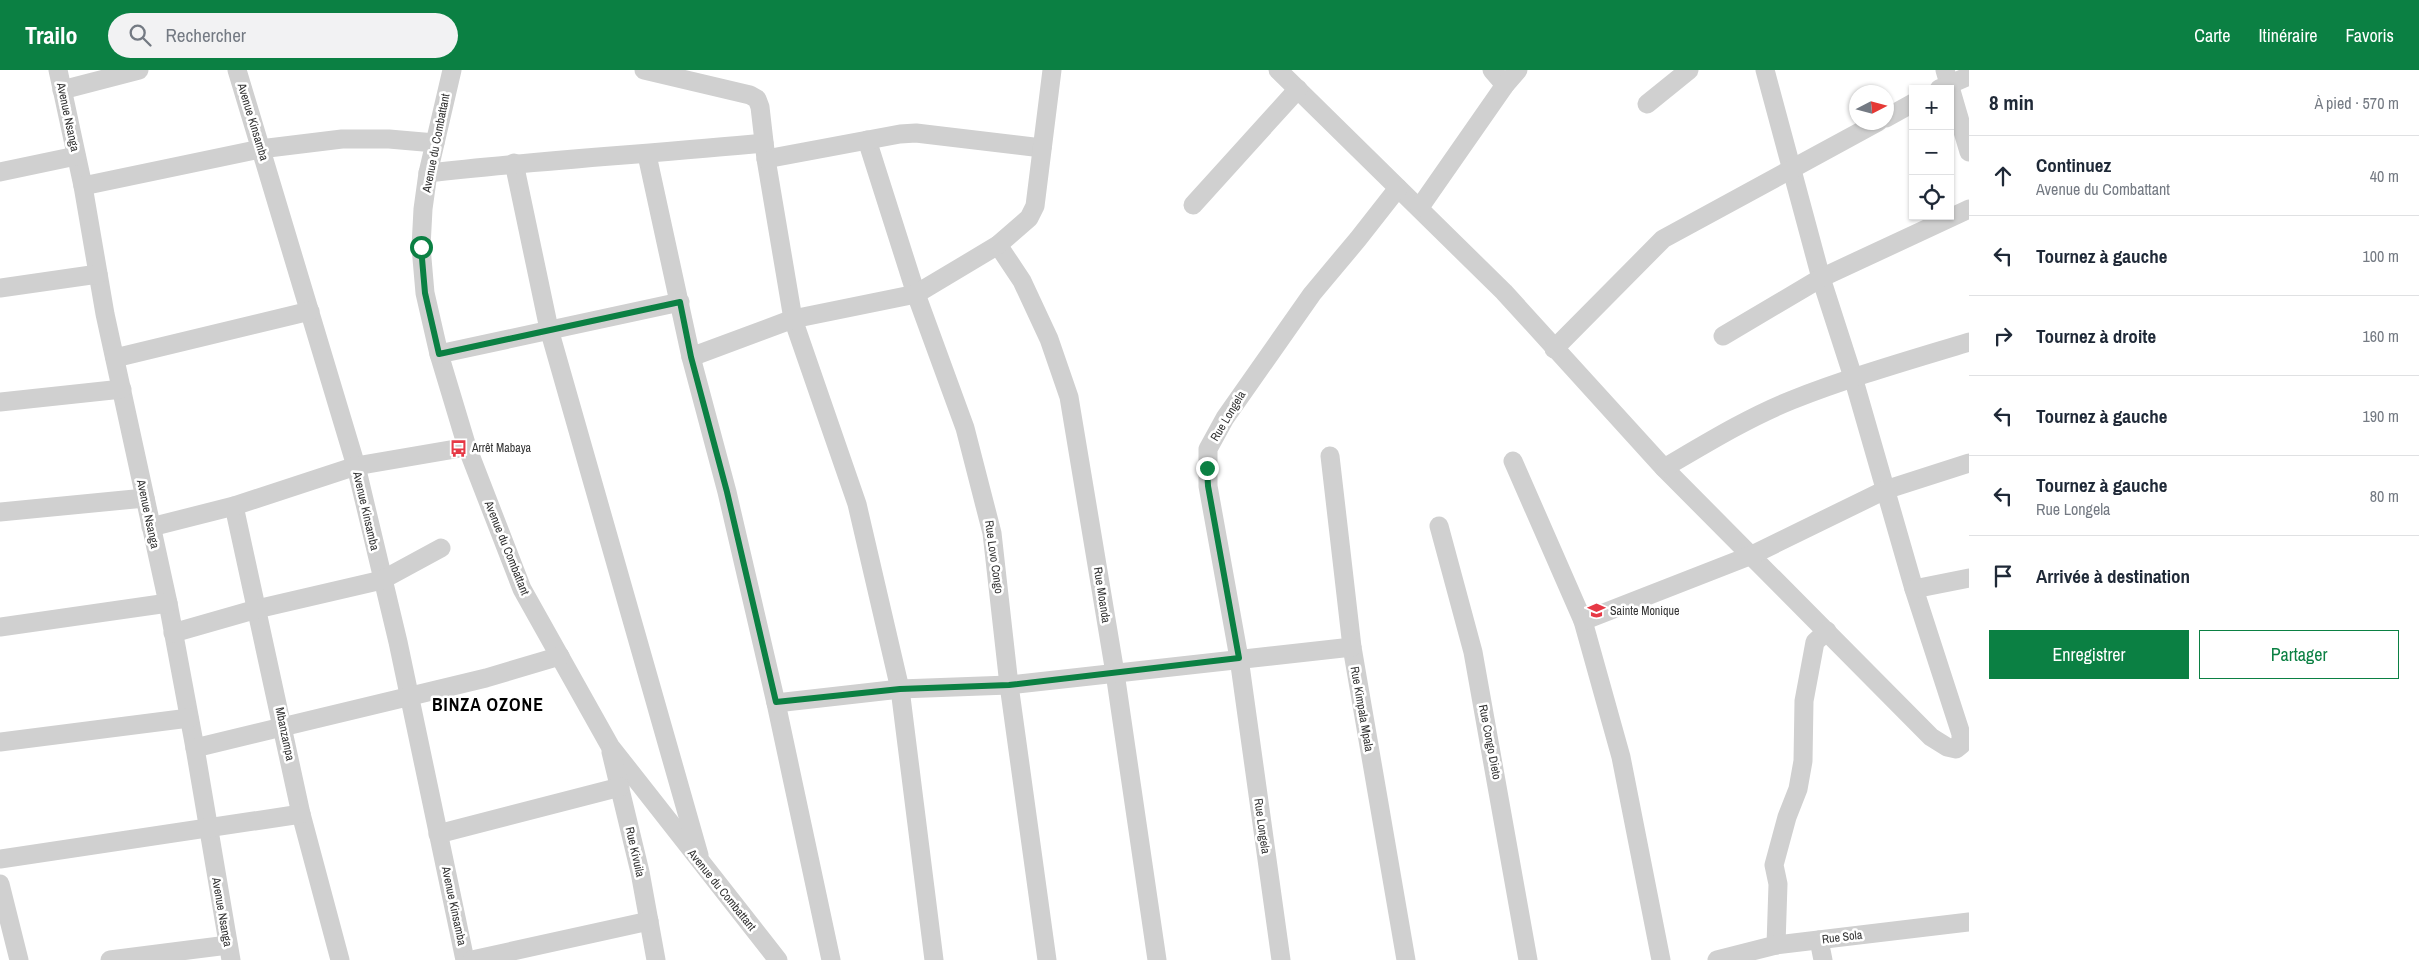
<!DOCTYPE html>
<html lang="fr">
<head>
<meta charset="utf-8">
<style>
  :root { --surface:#fff; --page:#f2f2f3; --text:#1f2937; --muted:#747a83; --line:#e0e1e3; --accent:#0b8043 }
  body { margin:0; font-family:"Archivo Narrow",sans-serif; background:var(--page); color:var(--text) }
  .controls { position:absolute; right:15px; top:15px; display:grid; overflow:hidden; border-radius:0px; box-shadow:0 1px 4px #0004 }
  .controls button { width:45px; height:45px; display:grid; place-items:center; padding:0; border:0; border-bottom:1px solid var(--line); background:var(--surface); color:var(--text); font:25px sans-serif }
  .compass { position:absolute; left:1849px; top:15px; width:45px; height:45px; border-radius:50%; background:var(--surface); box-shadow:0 1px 4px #0004; rotate:84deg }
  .stop { position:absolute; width:15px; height:15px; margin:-11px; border:4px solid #0b8043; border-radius:50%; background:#fff }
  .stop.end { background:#0b8043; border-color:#fff; box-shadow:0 1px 5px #0008 }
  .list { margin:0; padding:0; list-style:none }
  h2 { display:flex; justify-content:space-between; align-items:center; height:65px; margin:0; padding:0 20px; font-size:21px }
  h2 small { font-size:16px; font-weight:400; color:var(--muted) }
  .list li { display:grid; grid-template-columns:32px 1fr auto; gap:15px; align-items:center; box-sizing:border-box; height:80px; padding:0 20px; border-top:1px solid var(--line) }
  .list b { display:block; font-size:19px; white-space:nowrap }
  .list p { margin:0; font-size:16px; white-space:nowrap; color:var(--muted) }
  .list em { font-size:16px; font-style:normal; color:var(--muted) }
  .actions { display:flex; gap:10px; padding:15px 20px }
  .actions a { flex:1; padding:11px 0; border:1px solid var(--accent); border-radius:0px; text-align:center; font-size:18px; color:var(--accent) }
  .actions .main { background:var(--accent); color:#fff }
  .icon { flex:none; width:28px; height:28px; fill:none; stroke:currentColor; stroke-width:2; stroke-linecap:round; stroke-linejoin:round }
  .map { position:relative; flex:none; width:1969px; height:890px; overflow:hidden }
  header { display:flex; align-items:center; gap:30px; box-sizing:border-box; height:70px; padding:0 25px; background:var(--accent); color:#fff }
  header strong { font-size:24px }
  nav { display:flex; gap:28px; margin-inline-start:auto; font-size:18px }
  .search { width:350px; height:45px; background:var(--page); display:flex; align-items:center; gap:12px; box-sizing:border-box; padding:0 18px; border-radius:28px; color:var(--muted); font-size:19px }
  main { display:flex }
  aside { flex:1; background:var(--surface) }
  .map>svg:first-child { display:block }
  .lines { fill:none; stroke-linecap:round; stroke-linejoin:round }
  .minor { stroke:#d0d0d0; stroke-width:19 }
  .route { stroke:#0b8043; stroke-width:6 }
  .labels { text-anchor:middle; stroke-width:5; stroke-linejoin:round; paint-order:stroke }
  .street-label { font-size:12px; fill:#333; stroke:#fff }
  .poi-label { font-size:12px; fill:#333; stroke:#fff; text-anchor:start }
  .district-label { font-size:18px; font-weight:bold; letter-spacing:1px; fill:#000; stroke:#fff }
</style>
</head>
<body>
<header>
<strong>Trailo</strong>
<div class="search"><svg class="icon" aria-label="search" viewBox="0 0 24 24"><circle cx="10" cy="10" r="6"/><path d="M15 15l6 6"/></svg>Rechercher</div>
<nav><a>Carte</a><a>Itinéraire</a><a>Favoris</a></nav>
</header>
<main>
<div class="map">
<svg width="1969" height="890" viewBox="0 0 1969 890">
  <rect width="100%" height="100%" fill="#fff"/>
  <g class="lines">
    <!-- minor -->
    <g class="minor">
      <path d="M 58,0 L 83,116 L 105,244 L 168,533 L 195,678 L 231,890"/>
      <path d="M 237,0 L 356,396 L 398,572 L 465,890"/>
      <path d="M 452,0 L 428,103 L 423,139 L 421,177 L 425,223 L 439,284 L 467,377 L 522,519 L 610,676 L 778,890"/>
      <path d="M 644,0 L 750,25 L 757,29 L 760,37 L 766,89 L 793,249 L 857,434 L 900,619 L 934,890"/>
      <path d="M 1278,0 L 1504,222 L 1664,398 L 1931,667 L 1947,677 L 1956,679 L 1961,675 L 1961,664 L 1914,519 L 1853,307 L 1821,208 L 1765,0"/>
      <path d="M 1492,0 L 1505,15"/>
      <path d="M 1945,0 L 1969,82"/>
      <path d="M 1939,19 L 1969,6"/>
      <path d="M 62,20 L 139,0"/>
      <path d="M 1647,34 L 1689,0"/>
      <path d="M 1886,48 L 1913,33"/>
      <path d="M 867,70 L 916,224 L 965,358 L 992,463 L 1009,615 L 1047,890"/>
      <path d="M 647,85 L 691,287 L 727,422 L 776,633 L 831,890"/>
      <path d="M 766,89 L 900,64 L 916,63 L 1042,78"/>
      <path d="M 514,93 L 549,259 L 699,785"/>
      <path d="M 0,102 L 76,86"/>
      <path d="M 428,103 C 540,90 652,84 764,73"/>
      <path d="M 83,116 L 260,79 L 342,69 L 389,69 L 435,73"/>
      <path d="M 1193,135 L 1298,19"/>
      <path d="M 1420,137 L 1505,15 L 1518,0"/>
      <path d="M 998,175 L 1022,211 L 1049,269 L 1069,327 L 1115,603 L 1157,890"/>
      <path d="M 0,218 L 98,204"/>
      <path d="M 1723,266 L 1821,208 L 1969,139"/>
      <path d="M 1554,279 L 1663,169 L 1878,52"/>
      <path d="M 439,284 L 680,232"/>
      <path d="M 691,287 L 793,249 L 916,224 L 998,175 L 1029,148 L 1035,136 L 1052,0"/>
      <path d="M 115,288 L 310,241"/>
      <path d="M 0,332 L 122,319"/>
      <path d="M 1330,386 L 1352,577 L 1406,890"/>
      <path d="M 1513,391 L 1583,551 L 1621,687 L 1661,890"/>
      <path d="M 1664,398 C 1705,374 1747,348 1792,330 C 1850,307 1910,290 1969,272"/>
      <path d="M 234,436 L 301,744 L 340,890"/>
      <path d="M 0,442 L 145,428"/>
      <path d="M 1439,456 L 1473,582 L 1528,890"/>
      <path d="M 151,457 L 234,436 L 356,396 L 467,377"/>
      <path d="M 1914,519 L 1969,508"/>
      <path d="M 1583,551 L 1752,485 L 1885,420 L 1969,393"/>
      <path d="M 0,557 L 168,533"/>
      <path d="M 173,563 L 257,539 L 382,510 L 441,478"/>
      <path d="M 776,633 L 900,619 L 1009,615 L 1352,577"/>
      <path d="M 0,672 L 189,648"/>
      <path d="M 195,678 L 486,608 L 560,586"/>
      <path d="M 611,682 L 640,802 L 656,890"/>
      <path d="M 438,764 L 620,717"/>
      <path d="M 0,789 L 301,744"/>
      <path d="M 0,814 L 19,890"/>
      <path d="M 1819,870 L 1823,890"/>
      <path d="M 1776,875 L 1778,814 L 1774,795 L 1787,747 L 1798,719 L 1803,691 L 1804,631 L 1815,572 L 1827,561"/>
      <path d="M 110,890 L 228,875"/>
      <path d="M 472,890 L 649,851"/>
      <path d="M 1281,890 L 1239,588 L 1208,416 L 1208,379 L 1225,348 L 1312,224 L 1358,169 L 1398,118"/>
      <path d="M 1717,890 L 1776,875 L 1969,852"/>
    </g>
  </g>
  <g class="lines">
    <!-- route -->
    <path class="route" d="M 421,177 L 425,223 L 439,284 L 680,232 L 691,287 L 727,422 L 776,632 L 900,619 L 1009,615 L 1239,588 L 1208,416 L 1207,398"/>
  </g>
  <!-- icons -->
  <defs>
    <symbol id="bus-bare" viewBox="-9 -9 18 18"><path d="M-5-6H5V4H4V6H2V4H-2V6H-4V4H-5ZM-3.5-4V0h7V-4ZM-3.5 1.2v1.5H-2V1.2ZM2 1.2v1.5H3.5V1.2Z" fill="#e63946" stroke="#fff" stroke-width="2.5" paint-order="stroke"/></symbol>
    <symbol id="school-bare" viewBox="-9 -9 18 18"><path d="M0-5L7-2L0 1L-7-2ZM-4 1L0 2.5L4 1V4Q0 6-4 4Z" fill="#e63946" stroke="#fff" stroke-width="2.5" paint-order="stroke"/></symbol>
  </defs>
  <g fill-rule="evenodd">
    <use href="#bus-bare" x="446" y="366" width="25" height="25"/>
    <use href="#school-bare" x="1584" y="528" width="25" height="25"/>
  </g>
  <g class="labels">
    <!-- street labels -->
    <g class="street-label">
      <text transform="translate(68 47) rotate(78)" y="4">Avenue Nsanga</text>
      <text transform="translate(253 52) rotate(73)" y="4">Avenue Kinsamba</text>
      <text transform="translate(436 73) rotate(-79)" y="4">Avenue du Combattant</text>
      <text transform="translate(1228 346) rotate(-59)" y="4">Rue Longela</text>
      <text transform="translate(366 441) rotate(77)" y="4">Avenue Kinsamba</text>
      <text transform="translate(148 444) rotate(78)" y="4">Avenue Nsanga</text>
      <text transform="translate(507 478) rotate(68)" y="4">Avenue du Combattant</text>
      <text transform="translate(994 487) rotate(82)" y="4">Rue Lovo Congo</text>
      <text transform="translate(1102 525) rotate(81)" y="4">Rue Moanda</text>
      <text transform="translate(1362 639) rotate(80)" y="4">Rue Kimpala Mpala</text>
      <text transform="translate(285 664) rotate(78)" y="4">Mbanzampa</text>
      <text transform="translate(1490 672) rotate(79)" y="4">Rue Congo Dieto</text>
      <text transform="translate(1262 756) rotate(82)" y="4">Rue Longela</text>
      <text transform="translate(635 782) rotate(77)" y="4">Rue Kivuila</text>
      <text transform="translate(722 820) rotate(51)" y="4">Avenue du Combattant</text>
      <text transform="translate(454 836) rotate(78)" y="4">Avenue Kinsamba</text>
      <text transform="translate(222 842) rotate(80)" y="4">Avenue Nsanga</text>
      <text transform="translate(1842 867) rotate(-7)" y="4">Rue Sola</text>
    </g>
    <!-- poi labels -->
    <g class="poi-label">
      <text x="472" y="382">Arrêt Mabaya</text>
      <text x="1610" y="545">Sainte Monique</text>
    </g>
    <!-- district labels -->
    <g class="district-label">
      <text x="488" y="641">BINZA OZONE</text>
    </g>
  </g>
</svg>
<div class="controls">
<button>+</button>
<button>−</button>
<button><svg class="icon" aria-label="locate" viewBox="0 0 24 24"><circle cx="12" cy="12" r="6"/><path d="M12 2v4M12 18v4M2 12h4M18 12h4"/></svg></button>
</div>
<svg class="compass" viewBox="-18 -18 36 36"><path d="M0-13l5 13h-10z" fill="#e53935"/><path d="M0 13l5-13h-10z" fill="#747a83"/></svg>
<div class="stop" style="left:421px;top:177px"></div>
<div class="stop end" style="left:1207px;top:398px"></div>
</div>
<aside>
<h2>8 min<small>À pied · 570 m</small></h2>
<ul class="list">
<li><svg class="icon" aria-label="ahead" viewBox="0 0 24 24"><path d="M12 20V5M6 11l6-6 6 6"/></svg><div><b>Continuez</b><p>Avenue du Combattant</p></div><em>40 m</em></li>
<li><svg class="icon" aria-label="left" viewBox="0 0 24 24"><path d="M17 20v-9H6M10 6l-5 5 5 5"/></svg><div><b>Tournez à gauche</b></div><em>100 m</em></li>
<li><svg class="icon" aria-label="right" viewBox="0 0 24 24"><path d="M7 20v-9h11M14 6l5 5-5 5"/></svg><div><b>Tournez à droite</b></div><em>160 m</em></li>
<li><svg class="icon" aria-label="left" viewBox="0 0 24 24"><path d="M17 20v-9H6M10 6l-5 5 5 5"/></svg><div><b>Tournez à gauche</b></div><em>190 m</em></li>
<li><svg class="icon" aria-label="left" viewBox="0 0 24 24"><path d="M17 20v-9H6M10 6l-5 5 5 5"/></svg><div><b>Tournez à gauche</b><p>Rue Longela</p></div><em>80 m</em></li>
<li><svg class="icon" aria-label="arrive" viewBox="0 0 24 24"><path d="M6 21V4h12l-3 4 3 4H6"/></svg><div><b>Arrivée à destination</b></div></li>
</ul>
<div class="actions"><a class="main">Enregistrer</a><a>Partager</a></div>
</aside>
</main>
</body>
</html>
